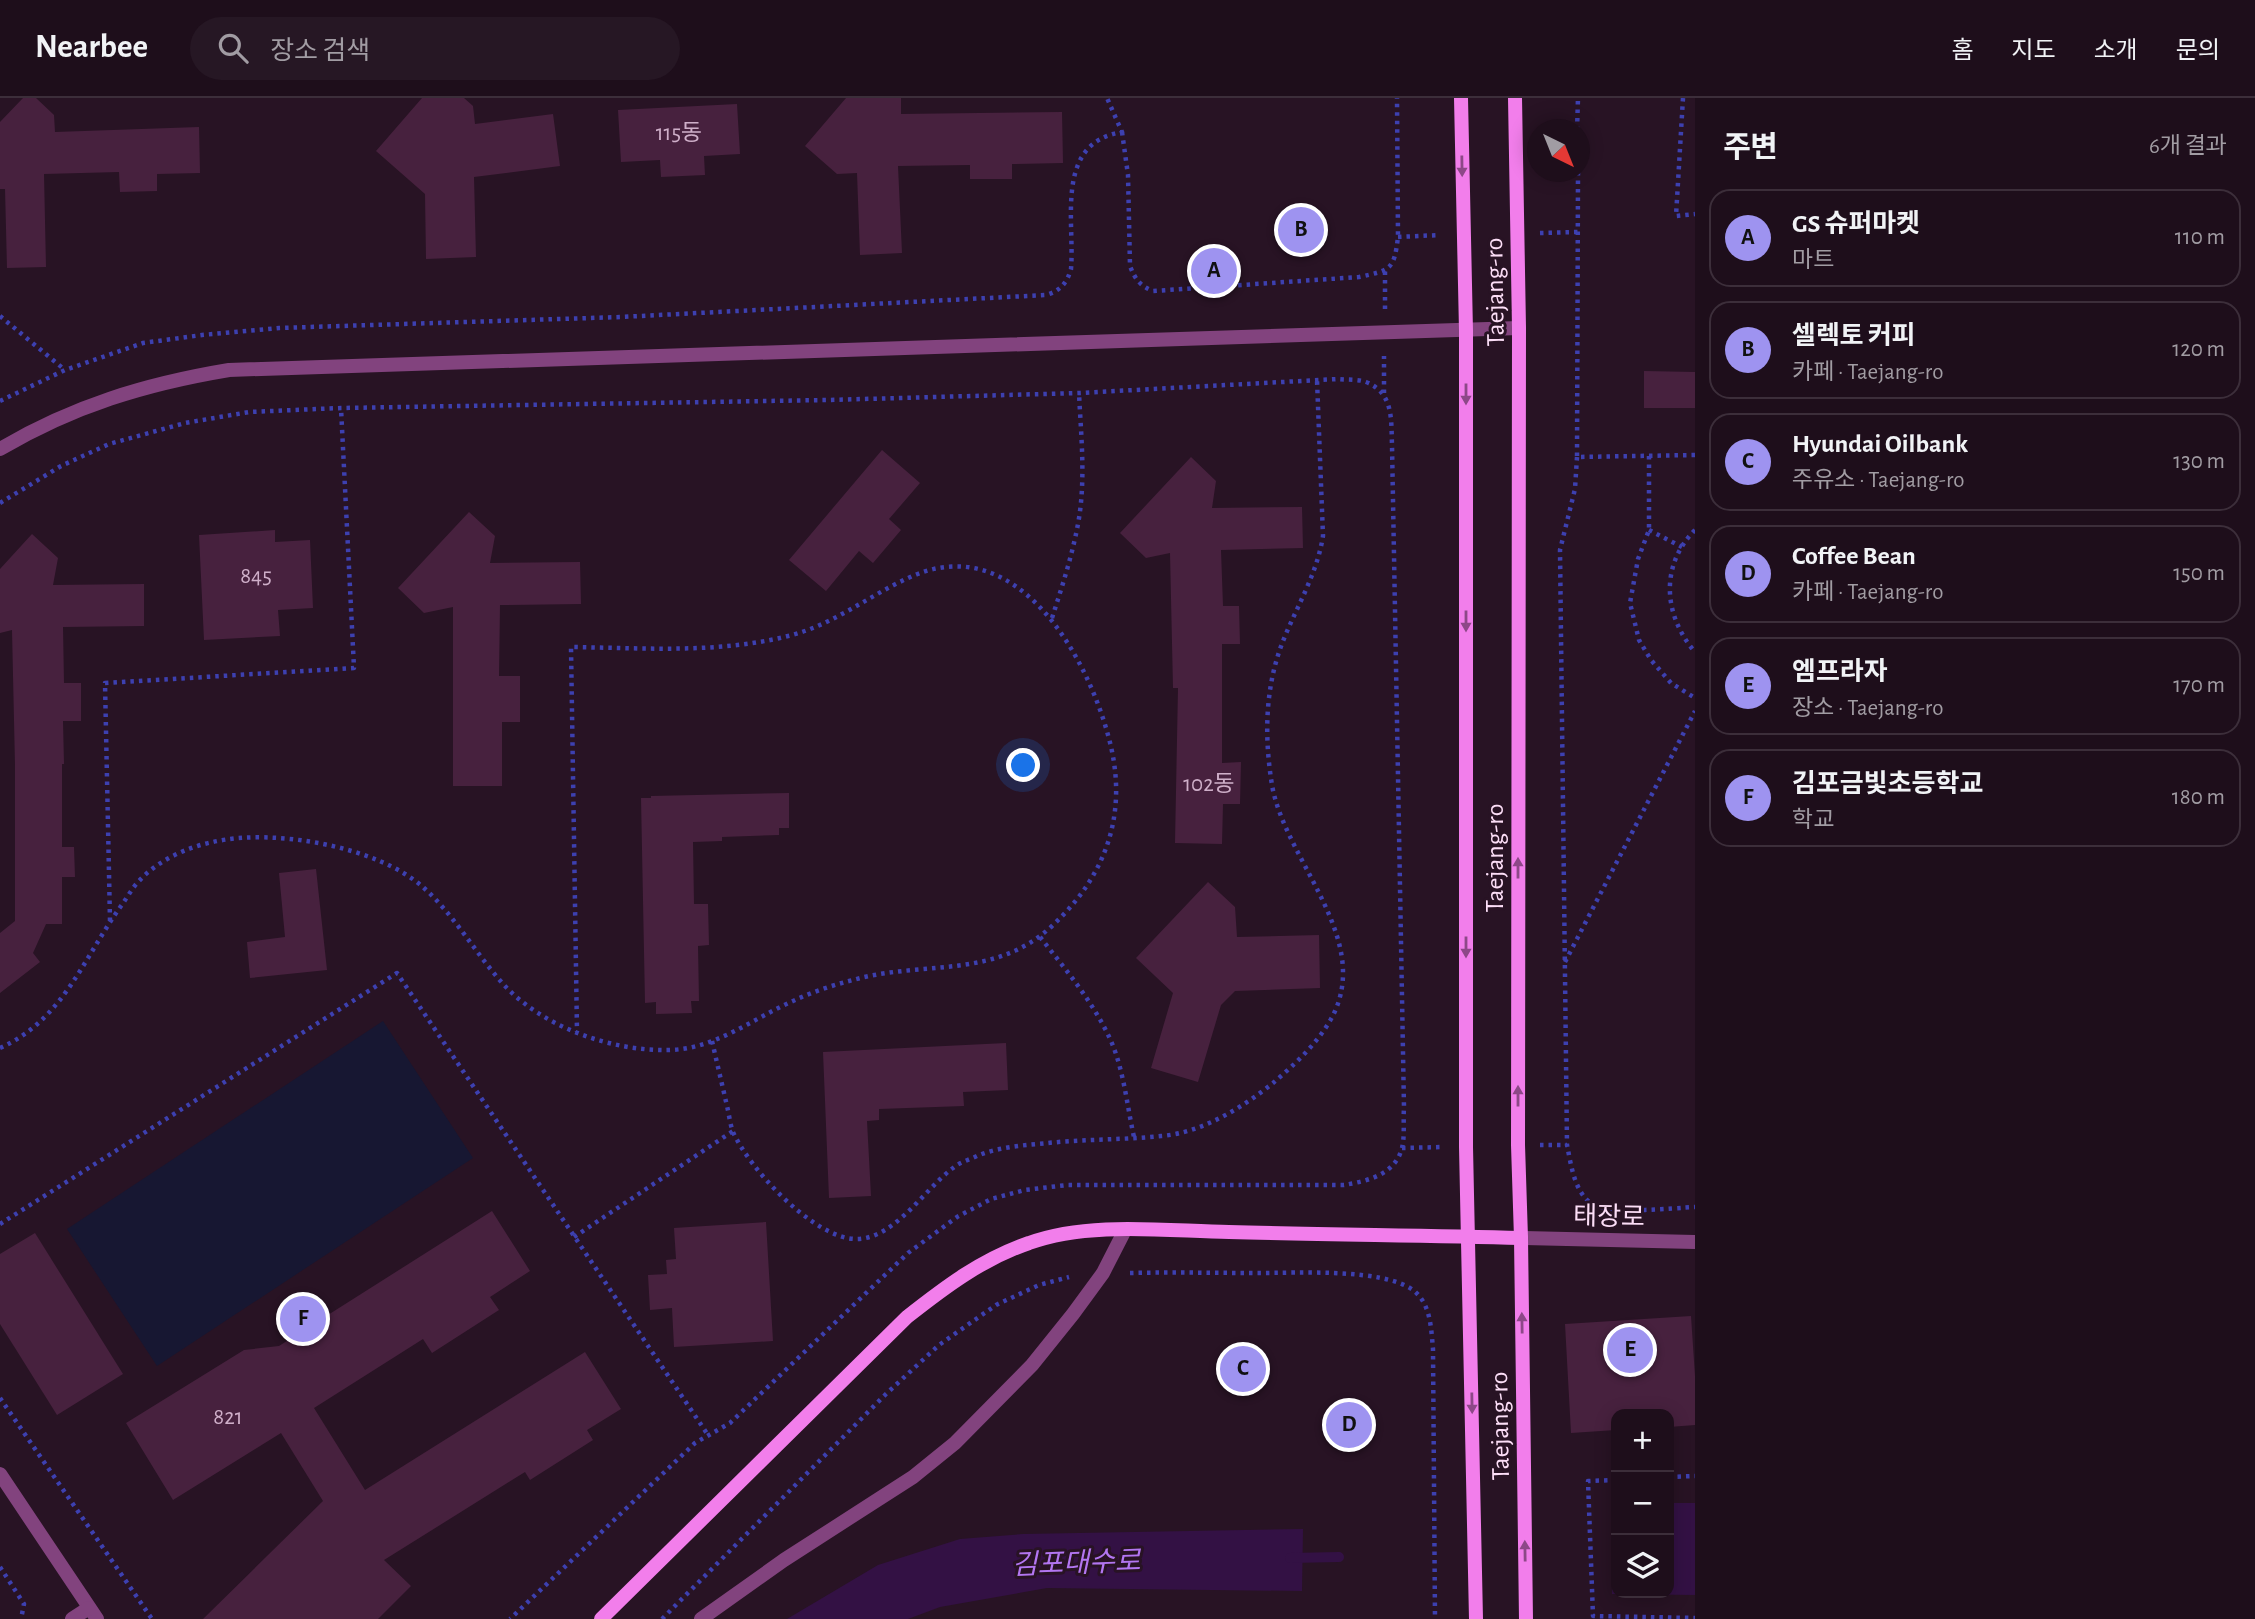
<!DOCTYPE html>
<html lang="ko">
<head>
<meta charset="utf-8">
<style>
  :root { --surface:#1e0e1b; --page:#261724; --text:#f1f3f6; --muted:#a19ca3; --line:#3c2e3a; --accent:#9e93f0 }
  body { margin:0; font-family:"Alegreya Sans","Noto Sans KR",sans-serif; background:var(--page); color:var(--text) }
  .controls { position:absolute; right:21px; bottom:21px; display:grid; overflow:hidden; border-radius:14px; box-shadow:0 4px 18px #0003 }
  .controls button { width:63px; height:63px; display:grid; place-items:center; padding:0; border:0; border-bottom:2px solid var(--line); background:var(--surface); color:var(--text); font:35px sans-serif }
  .compass { position:absolute; left:1527px; top:21px; width:63px; height:63px; border-radius:50%; background:var(--surface); box-shadow:0 4px 18px #0003; rotate:137deg }
  .you { position:absolute; left:1024px; top:668px; width:24px; height:24px; margin:-18px; border:5px solid #fff; border-radius:50%; background:#1a73e8; box-shadow:0 0 0 10px #1a73e833 }
  .badge { display:grid; place-items:center; width:46px; height:46px; border-radius:50%; background:var(--accent); color:#111; font-size:23px; font-weight:700 }
  .pin { position:absolute; translate:-50% -50%; border:4px solid #fff; box-shadow:0 2px 7px #0006 }
  .list { margin:0; padding:0; list-style:none }
  h2 { display:flex; justify-content:space-between; align-items:center; height:91px; margin:0; padding:0 28px; font-size:30px }
  h2 small { font-size:23px; font-weight:400; color:var(--muted) }
  .list li { display:grid; grid-template-columns:46px 1fr auto; gap:21px; align-items:center; box-sizing:border-box; height:98px; margin:0 14px 14px; padding:0 14px; border:2px solid var(--line); border-radius:21px }
  .list b { display:block; font-size:26px; white-space:nowrap }
  .list p { margin:0; font-size:23px; white-space:nowrap; color:var(--muted) }
  .list em { font-size:23px; font-style:normal; color:var(--muted) }
  .icon { flex:none; width:38px; height:38px; fill:none; stroke:currentColor; stroke-width:2; stroke-linecap:round; stroke-linejoin:round }
  .map { position:relative; flex:none; width:1695px; height:1521px; overflow:hidden }
  header { display:flex; align-items:center; gap:42px; box-sizing:border-box; height:98px; padding:0 35px; background:var(--surface); border-bottom:2px solid var(--line) }
  header strong { font-size:33px }
  nav { display:flex; gap:38px; margin-inline-start:auto; font-size:24px }
  .search { width:490px; height:63px; background:var(--page); display:flex; align-items:center; gap:18px; box-sizing:border-box; padding:0 24px; border-radius:38px; color:var(--muted); font-size:26px }
  main { display:flex }
  aside { flex:1; background:var(--surface) }
  .map>svg:first-child { display:block }
  .green { fill:#171732 }
  .water { fill:#314 }
  .lines { fill:none; stroke-linecap:round; stroke-linejoin:round }
  .stream { stroke:#314; stroke-width:10 }
  .building { fill:#47213e }
  .path { stroke:#3d40b0; stroke-width:4.5; stroke-dasharray:3.5 5; stroke-linecap:butt }
  .lane { stroke:#82437e; stroke-width:14 }
  .street { stroke:#82437e; stroke-width:14 }
  .secondary { stroke:#f27eeb; stroke-width:14 }
  .oneway { fill:#8d4888 }
  .labels { text-anchor:middle; stroke-width:6; stroke-linejoin:round; paint-order:stroke }
  .number-label { font-size:23px; fill:#cfafc9 }
  .street-label { font-size:26px; fill:#fcdef7; stroke:#281324 }
  .water-label { font-size:28px; font-style:italic; fill:#b376f1; stroke:#281324 }
</style>
</head>
<body>
<header>
<strong>Nearbee</strong>
<div class="search"><svg class="icon" aria-label="search" viewBox="0 0 24 24"><circle cx="10" cy="10" r="6"/><path d="M15 15l6 6"/></svg>장소 검색</div>
<nav><a>홈</a><a>지도</a><a>소개</a><a>문의</a></nav>
</header>
<main>
<div class="map">
<svg width="1695" height="1521" viewBox="0 0 1695 1521">
  <rect width="100%" height="100%" fill="#281324"/>
  <!-- green -->
  <path class="green" d="M 383,923 L 473,1060 L 157,1268 L 67,1131 Z"/>
  <!-- water -->
  <g class="water">
    <path d="M 1612,1405 L 1616,1405 L 1616,1495 L 1669,1495 L 1669,1405 L 1695,1405 L 1695,1497 L 1612,1496 Z"/>
    <path d="M 1303,1431 L 1302,1493 L 1047,1490 L 940,1509 L 908,1521 L 787,1521 L 878,1467 L 960,1441 L 1023,1436 Z"/>
  </g>
  <g class="lines">
    <!-- stream -->
    <path class="stream" d="M 1290,1460 L 1339,1459"/>
  </g>
  <!-- building -->
  <g class="building">
    <path d="M 23,0 L 36,0 L 54,17 L 55,34 L 199,29 L 200,75 L 157,76 L 157,93 L 120,94 L 119,74 L 44,76 L 46,169 L 7,170 L 5,91 L 0,91 L 0,24 Z"/>
    <path d="M 422,0 L 464,0 L 473,8 L 475,26 L 553,16 L 560,68 L 474,79 L 476,159 L 426,161 L 425,96 L 376,53 Z"/>
    <path d="M 846,0 L 901,0 L 901,16 L 1062,14 L 1063,65 L 1012,66 L 1012,81 L 970,81 L 970,67 L 898,68 L 902,155 L 860,157 L 857,75 L 837,76 L 805,48 Z"/>
    <path d="M 737,6 L 740,56 L 704,58 L 705,77 L 661,79 L 660,62 L 621,64 L 618,12 Z"/>
    <path d="M 1644,273 L 1695,274 L 1695,310 L 1644,310 Z"/>
    <path d="M 882,352 L 920,385 L 889,421 L 901,432 L 873,465 L 859,453 L 826,493 L 789,462 Z"/>
    <path d="M 1191,359 L 1216,383 L 1212,410 L 1302,409 L 1303,450 L 1221,452 L 1223,508 L 1239,508 L 1240,546 L 1222,546 L 1222,665 L 1241,664 L 1240,706 L 1223,706 L 1222,746 L 1175,745 L 1178,590 L 1173,590 L 1170,455 L 1146,460 L 1120,435 Z"/>
    <path d="M 469,414 L 495,438 L 490,465 L 580,464 L 581,506 L 500,507 L 499,578 L 520,578 L 520,624 L 502,624 L 502,688 L 453,688 L 453,509 L 424,515 L 398,490 Z"/>
    <path d="M 275,432 L 275,444 L 310,442 L 313,510 L 278,512 L 280,538 L 204,542 L 199,437 Z"/>
    <path d="M 32,436 L 58,460 L 53,487 L 144,486 L 144,528 L 63,529 L 64,585 L 81,585 L 81,623 L 63,623 L 64,666 L 62,666 L 62,749 L 74,749 L 75,779 L 62,779 L 62,826 L 46,826 L 33,855 L 40,864 L 0,895 L 0,835 L 15,823 L 15,667 L 12,532 L 0,535 L 0,471 Z"/>
    <path d="M 789,695 L 789,730 L 779,730 L 779,737 L 722,739 L 722,743 L 693,744 L 694,806 L 708,806 L 709,847 L 698,848 L 699,903 L 691,903 L 692,915 L 656,916 L 656,904 L 645,905 L 641,700 L 651,700 L 651,698 Z"/>
    <path d="M 316,771 L 327,872 L 250,880 L 247,844 L 285,839 L 279,775 Z"/>
    <path d="M 1208,784 L 1235,809 L 1237,839 L 1319,837 L 1320,890 L 1235,893 L 1221,907 L 1198,984 L 1151,970 L 1173,895 L 1136,860 Z"/>
    <path d="M 1006,945 L 1008,992 L 963,994 L 964,1008 L 879,1011 L 879,1022 L 867,1023 L 871,1098 L 829,1100 L 823,954 Z"/>
    <path d="M 492,1113 L 530,1173 L 490,1199 L 499,1212 L 432,1255 L 423,1241 L 314,1310 L 365,1392 L 585,1254 L 621,1311 L 587,1332 L 593,1342 L 530,1382 L 525,1374 L 384,1462 L 411,1488 L 378,1521 L 203,1521 L 323,1403 L 281,1335 L 173,1402 L 126,1325 L 244,1252 L 279,1248 Z"/>
    <path d="M 766,1124 L 773,1243 L 674,1249 L 672,1210 L 650,1212 L 648,1177 L 667,1176 L 666,1162 L 676,1161 L 674,1130 Z"/>
    <path d="M 35,1135 L 123,1276 L 57,1317 L 0,1226 L 0,1156 Z"/>
    <path d="M 1691,1218 L 1695,1278 L 1695,1327 L 1669,1329 L 1669,1316 L 1616,1316 L 1616,1332 L 1571,1335 L 1565,1226 Z"/>
  </g>
  <g class="lines">
    <!-- path -->
    <g class="path">
      <path d="M 1683,0 L 1676,118 L 1695,116"/>
      <path d="M 1577,32 L 1578,0"/>
      <path d="M 1122,34 L 1128,77 L 1130,168 C 1135,181 1140,188 1153,193 L 1359,179 C 1391,172 1394,172 1398,139 L 1397,0"/>
      <path d="M 1578,74 L 1577,359 L 1695,357"/>
      <path d="M 1540,135 L 1578,134"/>
      <path d="M 1398,139 L 1440,137"/>
      <path d="M 1385,211 L 1385,173"/>
      <path d="M 0,218 L 65,272"/>
      <path d="M 1384,295 L 1384,258"/>
      <path d="M 0,303 L 65,272 L 143,245 L 202,237 L 279,230 L 621,219 L 1046,197 C 1060,193 1067,185 1071,171 C 1075,122 1054,45 1122,34 L 1107,0"/>
      <path d="M 1649,358 L 1649,432 L 1638,461 L 1630,505 L 1639,542 L 1651,562 L 1671,585 L 1695,600"/>
      <path d="M 1577,359 L 1575,391 L 1560,452 L 1567,1047 C 1571,1066 1574,1094 1592,1106 C 1609,1117 1673,1110 1695,1109"/>
      <path d="M 0,405 L 61,368 L 109,346 L 185,325 L 249,314 L 341,310 L 828,302 L 1079,295 L 1338,281 C 1346,282 1358,281 1366,284 C 1394,295 1391,322 1392,347 L 1404,1010 C 1403,1022 1405,1038 1402,1050 C 1395,1077 1367,1083 1344,1087 L 1067,1087 L 1025,1092 L 991,1101 L 957,1119 L 908,1155 L 730,1325 L 695,1345 L 510,1521"/>
      <path d="M 1649,432 L 1682,449"/>
      <path d="M 1695,432 C 1660,467 1663,517 1695,554"/>
      <path d="M 1052,520 C 1062,489 1072,458 1078,426 C 1086,383 1081,338 1079,295"/>
      <path d="M 110,823 L 105,585 L 354,570 L 341,310"/>
      <path d="M 1040,839 C 1066,872 1094,905 1111,943 C 1124,973 1127,1008 1134,1039"/>
      <path d="M 1565,864 L 1695,613"/>
      <path d="M 712,943 C 717,965 722,986 727,1008 C 729,1016 730,1026 733,1034 C 750,1071 806,1131 847,1140 C 890,1149 922,1093 953,1070 C 960,1064 969,1062 977,1058 C 998,1049 1025,1047 1048,1045 C 1085,1041 1123,1042 1161,1038 C 1201,1035 1242,1010 1273,985 C 1294,967 1317,946 1331,921 C 1375,842 1285,763 1272,687 C 1264,638 1265,589 1283,543 C 1297,508 1317,476 1323,438 L 1317,282"/>
      <path d="M 0,950 C 63,922 83,861 121,808 C 127,800 132,790 139,783 C 157,763 187,749 213,744 C 272,730 378,748 424,790 C 455,818 476,856 504,887 C 543,929 611,953 667,952 C 714,952 752,921 793,903 C 812,894 833,887 853,882 C 923,862 994,882 1052,828 C 1109,775 1129,711 1108,637 C 1086,556 1017,435 915,477 C 872,495 837,525 792,537 C 720,556 645,550 571,549 L 577,934"/>
      <path d="M 1540,1047 L 1567,1047"/>
      <path d="M 1402,1050 L 1444,1049"/>
      <path d="M 0,1126 L 397,875 L 708,1337"/>
      <path d="M 574,1139 L 733,1033"/>
      <path d="M 1130,1175 C 1173,1174 1216,1175 1259,1175 C 1298,1175 1382,1170 1413,1192 C 1431,1206 1431,1230 1433,1251 L 1435,1521"/>
      <path d="M 0,1300 L 152,1521"/>
      <path d="M 1669,1379 L 1695,1378"/>
      <path d="M 1616,1382 L 1588,1383 L 1593,1518 L 1695,1520"/>
      <path d="M 0,1469 L 24,1506 L 21,1521"/>
      <path d="M 662,1521 L 886,1296 L 939,1247 L 996,1207 L 1039,1187 L 1069,1179"/>
    </g>
    <!-- lane -->
    <path class="lane" d="M 701,1521 L 784,1462 L 913,1379 L 955,1345 L 1032,1267 L 1073,1216 L 1103,1175 L 1125,1132"/>
    <!-- street -->
    <g class="street">
      <path d="M 0,351 C 73,308 145,286 229,272 L 1519,230"/>
      <path d="M 1521,1140 L 1695,1144"/>
      <path d="M 0,1376 L 97,1521"/>
      <path d="M 72,1521 L 89,1510"/>
    </g>
    <!-- secondary -->
    <g class="secondary">
      <path d="M 1461,0 L 1466,233 L 1466,1049 L 1476,1521"/>
      <path d="M 1515,0 L 1519,230 L 1518,1047 L 1521,1140 L 1526,1521"/>
      <path d="M 601,1521 L 907,1219 C 945,1189 982,1161 1029,1145 C 1089,1123 1166,1133 1229,1134 C 1327,1137 1424,1137 1521,1140"/>
    </g>
  </g>
  <!-- one-way arrows -->
  <defs><path id="oneway-solid" d="M-6-.8H1V-3.2L6.5 0L1 3.2V.8H-6Z" transform="scale(1.75)"/></defs>
  <g class="oneway">
    <use href="#oneway-solid" transform="translate(1462 68) rotate(89)"/>
    <use href="#oneway-solid" transform="translate(1466 296) rotate(90)"/>
    <use href="#oneway-solid" transform="translate(1466 523) rotate(90)"/>
    <use href="#oneway-solid" transform="translate(1518 770) rotate(-90)"/>
    <use href="#oneway-solid" transform="translate(1466 849) rotate(90)"/>
    <use href="#oneway-solid" transform="translate(1518 998) rotate(-90)"/>
    <use href="#oneway-solid" transform="translate(1522 1225) rotate(-91)"/>
    <use href="#oneway-solid" transform="translate(1472 1305) rotate(89)"/>
    <use href="#oneway-solid" transform="translate(1525 1453) rotate(-91)"/>
  </g>
  <g class="labels">
    <!-- number labels -->
    <g class="number-label">
      <text x="679" y="42">115동</text>
      <text x="256" y="485">845</text>
      <text x="1209" y="693">102동</text>
      <text x="228" y="1326">821</text>
    </g>
    <!-- street labels -->
    <g class="street-label">
      <text transform="translate(1494 194) rotate(-91)" y="9">Taejang-ro</text>
      <text transform="translate(1494 760) rotate(-90)" y="9">Taejang-ro</text>
      <text transform="translate(1609 1118) rotate(1)" y="9">태장로</text>
      <text transform="translate(1499 1328) rotate(-91)" y="9">Taejang-ro</text>
    </g>
    <!-- water labels -->
    <g class="water-label">
      <text transform="translate(1076 1464) rotate(-2)" y="10">김포대수로</text>
    </g>
  </g>
</svg>
<div class="controls">
<button>+</button>
<button>−</button>
<button><svg class="icon" aria-label="layers" viewBox="0 0 24 24"><path d="M12 4l9 5-9 5-9-5zM3 14l9 5 9-5"/></svg></button>
</div>
<svg class="compass" viewBox="-18 -18 36 36"><path d="M0-13l5 13h-10z" fill="#e53935"/><path d="M0 13l5-13h-10z" fill="#a19ca3"/></svg>
<div class="you"></div>
<div class="pin badge" style="left:1214px;top:173px">A</div>
<div class="pin badge" style="left:1301px;top:132px">B</div>
<div class="pin badge" style="left:1243px;top:1271px">C</div>
<div class="pin badge" style="left:1349px;top:1327px">D</div>
<div class="pin badge" style="left:1630px;top:1252px">E</div>
<div class="pin badge" style="left:303px;top:1221px">F</div>
</div>
<aside>
<h2>주변<small>6개 결과</small></h2>
<ul class="list">
<li><span class="badge">A</span><div><b>GS 슈퍼마켓</b><p>마트</p></div><em>110 m</em></li>
<li><span class="badge">B</span><div><b>셀렉토 커피</b><p>카페 · Taejang-ro</p></div><em>120 m</em></li>
<li><span class="badge">C</span><div><b>Hyundai Oilbank</b><p>주유소 · Taejang-ro</p></div><em>130 m</em></li>
<li><span class="badge">D</span><div><b>Coffee Bean</b><p>카페 · Taejang-ro</p></div><em>150 m</em></li>
<li><span class="badge">E</span><div><b>엠프라자</b><p>장소 · Taejang-ro</p></div><em>170 m</em></li>
<li><span class="badge">F</span><div><b>김포금빛초등학교</b><p>학교</p></div><em>180 m</em></li>
</ul>
</aside>
</main>
</body>
</html>
